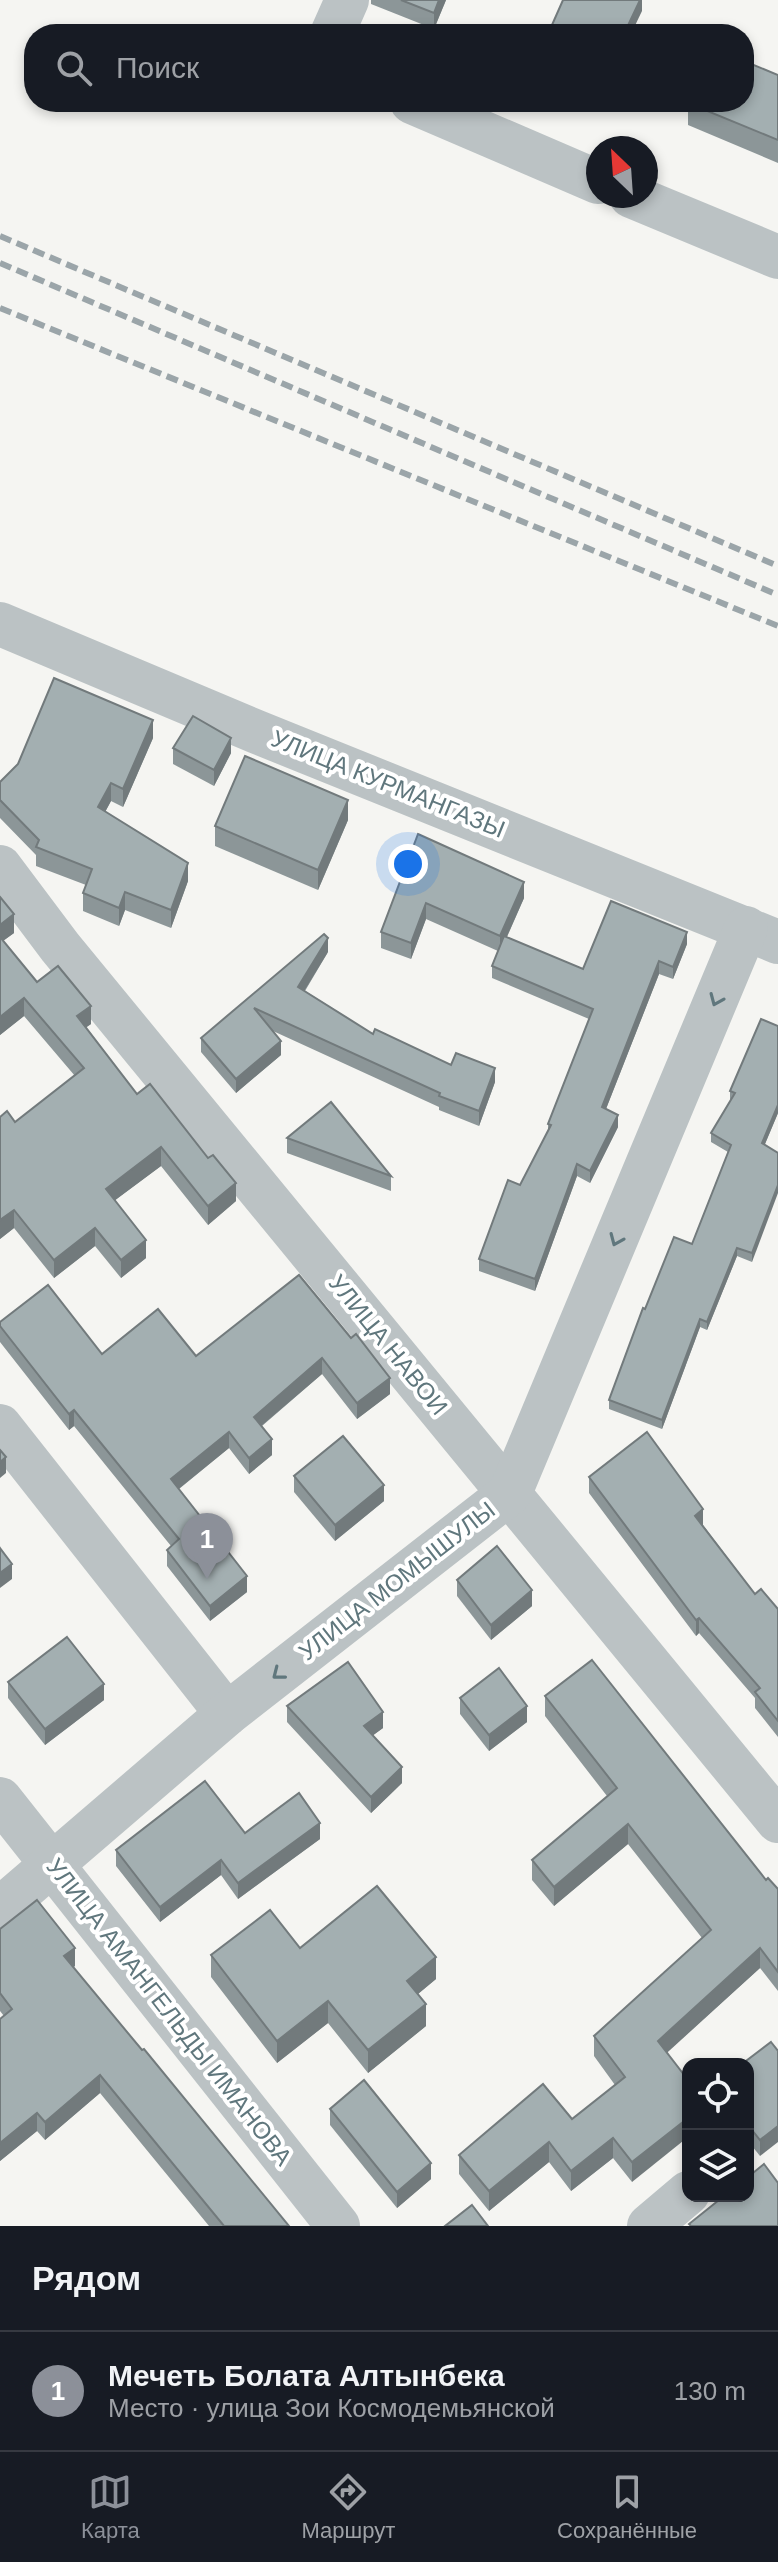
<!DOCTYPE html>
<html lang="ru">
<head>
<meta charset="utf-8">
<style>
  :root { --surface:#171b24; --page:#242831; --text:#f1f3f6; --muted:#9ea1a6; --line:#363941; --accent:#8c9099 }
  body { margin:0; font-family:Arial,sans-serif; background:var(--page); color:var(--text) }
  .controls { position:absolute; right:24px; bottom:24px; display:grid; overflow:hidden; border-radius:16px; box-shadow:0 4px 12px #0003 }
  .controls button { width:72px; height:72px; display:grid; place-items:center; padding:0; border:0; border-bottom:2px solid var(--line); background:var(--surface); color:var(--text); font:40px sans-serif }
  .compass { position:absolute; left:586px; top:136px; width:72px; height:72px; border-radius:50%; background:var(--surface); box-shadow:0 4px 12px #0003; rotate:335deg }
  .you { position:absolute; left:408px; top:864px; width:28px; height:28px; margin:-20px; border:6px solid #fff; border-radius:50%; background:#1a73e8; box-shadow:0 0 0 12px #1a73e833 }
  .badge { display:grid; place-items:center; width:52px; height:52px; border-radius:50%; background:var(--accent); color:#fff; font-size:26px; font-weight:700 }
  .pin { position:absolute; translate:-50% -66px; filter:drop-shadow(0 2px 4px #0008) }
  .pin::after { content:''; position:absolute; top:42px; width:28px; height:24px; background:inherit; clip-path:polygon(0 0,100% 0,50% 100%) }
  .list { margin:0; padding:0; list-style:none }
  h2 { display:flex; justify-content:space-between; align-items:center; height:104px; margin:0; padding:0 32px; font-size:34px }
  h2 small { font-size:26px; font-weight:400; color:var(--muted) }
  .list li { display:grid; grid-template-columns:52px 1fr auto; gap:24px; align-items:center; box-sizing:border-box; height:120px; padding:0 32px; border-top:2px solid var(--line) }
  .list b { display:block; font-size:30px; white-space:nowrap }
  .list p { margin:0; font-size:26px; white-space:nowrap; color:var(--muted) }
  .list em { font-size:26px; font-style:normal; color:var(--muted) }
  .icon { flex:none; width:44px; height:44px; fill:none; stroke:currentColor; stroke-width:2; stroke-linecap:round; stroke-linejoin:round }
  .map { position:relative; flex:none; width:778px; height:2226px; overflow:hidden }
  .search { position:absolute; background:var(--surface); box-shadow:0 4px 12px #0003; left:24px; right:24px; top:24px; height:88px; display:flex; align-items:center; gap:20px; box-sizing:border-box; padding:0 28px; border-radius:32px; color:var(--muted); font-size:30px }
  .sheet { height:224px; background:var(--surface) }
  nav { display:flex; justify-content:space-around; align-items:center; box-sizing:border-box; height:112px; border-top:2px solid var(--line); background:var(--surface); font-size:22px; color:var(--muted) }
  nav a { display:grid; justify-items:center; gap:4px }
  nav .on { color:var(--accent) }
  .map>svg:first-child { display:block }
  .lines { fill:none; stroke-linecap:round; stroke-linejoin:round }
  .minor { stroke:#bbc2c4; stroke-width:44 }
  .rail { stroke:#9ba5a9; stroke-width:6; stroke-dasharray:12 6; stroke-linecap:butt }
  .wall { fill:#8c9698 }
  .shaded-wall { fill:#727a7c }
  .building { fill:#a3afb1; stroke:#727a7c; stroke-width:2 }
  .oneway { stroke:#60777d }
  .labels { text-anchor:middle; stroke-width:8; stroke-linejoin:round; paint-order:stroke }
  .street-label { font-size:24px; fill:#60777d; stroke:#fff }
</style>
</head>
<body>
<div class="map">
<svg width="778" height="2226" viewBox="0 0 778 2226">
  <rect width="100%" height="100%" fill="#f5f5f2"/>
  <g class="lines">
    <!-- minor -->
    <g class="minor">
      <path d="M 332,34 L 347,0"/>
      <path d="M 412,102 L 598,182"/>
      <path d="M 631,196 L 778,257"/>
      <path d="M 0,624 L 257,732 L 778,942"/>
      <path d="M 0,867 L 60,947 L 778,1821"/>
      <path d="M 0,1426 L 227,1714"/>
      <path d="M 0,1799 L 338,2226"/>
      <path d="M 0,1909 L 227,1714 L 510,1493 L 746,928"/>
      <path d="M 649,2226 L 688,2193"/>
    </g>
    <!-- rail -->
    <g class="rail">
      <path d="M 0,236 L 778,566"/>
      <path d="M 0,263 L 778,595"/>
      <path d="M 0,308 L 778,626"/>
    </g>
  </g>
  <!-- wall -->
  <g class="wall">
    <path d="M 371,0 L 446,0 L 434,29 L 371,4 Z"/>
    <path d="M 778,75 L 778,163 L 688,125 L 688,102 Z"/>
    <path d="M 153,738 L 123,807 L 111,801 L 105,812 L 188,881 L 171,928 L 125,910 L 119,926 L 83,911 L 83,893 L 86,885 L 36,866 L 36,855 L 0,818 L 0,782 Z"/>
    <path d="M 173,748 L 231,753 L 214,786 L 173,764 Z"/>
    <path d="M 348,820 L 318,890 L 215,846 L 215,826 Z"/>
    <path d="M 418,834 L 524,898 L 507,937 L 583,969 L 687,944 L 673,979 L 659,974 L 606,1109 L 618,1127 L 590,1183 L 577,1176 L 535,1291 L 479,1271 L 479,1259 L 520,1185 L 548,1131 L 548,1124 L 589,1019 L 492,978 L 492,966 L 498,951 L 426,919 L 411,959 L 381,948 L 381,932 Z"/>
    <path d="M 0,897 L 14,933 L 3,941 L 37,982 L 91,1024 L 86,1027 L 137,1094 L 236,1201 L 208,1225 L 161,1166 L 115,1200 L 146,1258 L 121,1278 L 95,1246 L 54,1278 L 14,1228 L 0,1239 L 15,1122 L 75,1076 L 24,1016 L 0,1035 Z"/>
    <path d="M 328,952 L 305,991 L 373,1034 L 495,1082 L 479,1126 L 439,1110 L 439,1107 L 273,1031 L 281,1055 L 236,1093 L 201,1052 L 201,1038 Z"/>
    <path d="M 730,1091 L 778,1113 L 765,1144 L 752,1262 L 737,1256 L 707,1330 L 700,1327 L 662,1429 L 609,1409 L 609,1400 L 645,1309 L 692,1244 L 728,1152 L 711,1142 L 711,1133 L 731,1100 L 730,1099 Z"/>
    <path d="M 287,1138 L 391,1176 L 391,1191 L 287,1153 Z"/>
    <path d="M 299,1275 L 390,1394 L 357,1419 L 322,1374 L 262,1426 L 272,1455 L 249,1474 L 229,1448 L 179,1489 L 247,1592 L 210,1621 L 167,1566 L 167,1550 L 171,1546 L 74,1426 L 69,1430 L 0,1342 L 0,1322 L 102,1354 L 196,1356 Z"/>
    <path d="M 294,1476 L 384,1501 L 335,1541 L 294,1492 Z"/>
    <path d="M 589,1477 L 703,1525 L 755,1594 L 778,1609 L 778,1737 L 755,1708 L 755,1698 L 699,1633 L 696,1636 L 589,1493 Z"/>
    <path d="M 457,1580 L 532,1606 L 491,1640 L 457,1596 Z"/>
    <path d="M 8,1682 L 104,1700 L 45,1745 L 8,1698 Z"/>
    <path d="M 545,1696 L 766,1880 L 778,1889 L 778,1991 L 760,1968 L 667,2052 L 632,2182 L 613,2158 L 571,2191 L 549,2162 L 489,2211 L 459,2174 L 459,2155 L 572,2119 L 615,2085 L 594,2056 L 594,2036 L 702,1938 L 628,1844 L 554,1906 L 532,1880 L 532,1860 L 607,1796 L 545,1716 Z"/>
    <path d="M 460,1698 L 527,1722 L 489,1751 L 460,1714 Z"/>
    <path d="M 287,1706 L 383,1728 L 373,1735 L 402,1783 L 371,1813 L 287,1722 Z"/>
    <path d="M 245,1833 L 320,1839 L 238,1899 L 221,1875 L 160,1922 L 116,1866 L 116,1850 Z"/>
    <path d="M 0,1929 L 75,1966 L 73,1967 L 289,2226 L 209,2226 L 100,2093 L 45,2140 L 37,2131 L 0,2161 L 0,2019 L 4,2016 L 0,2011 Z"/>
    <path d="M 300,1948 L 436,1979 L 418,1994 L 426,2026 L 368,2073 L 328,2023 L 277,2063 L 211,1977 L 211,1955 Z"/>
    <path d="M 778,2051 L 760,2156 L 748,2141 L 748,2064 Z"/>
    <path d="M 330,2109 L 431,2179 L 397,2208 L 330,2125 Z"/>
  </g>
  <!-- shaded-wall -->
  <g class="shaded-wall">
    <path d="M 439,0 L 446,0 L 434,29 L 434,13 Z"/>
    <path d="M 640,0 L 642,0 L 642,11 L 631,34 L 624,34 Z"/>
    <path d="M 153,720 L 153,738 L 123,807 L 123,789 Z"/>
    <path d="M 231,738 L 231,753 L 214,786 L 214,770 Z"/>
    <path d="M 111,783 L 111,801 L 98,825 L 98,807 Z"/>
    <path d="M 348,800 L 348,820 L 318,890 L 318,870 Z"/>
    <path d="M 188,863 L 188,881 L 171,928 L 171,910 Z"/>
    <path d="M 524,882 L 524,898 L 500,952 L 500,936 Z"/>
    <path d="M 125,892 L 125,910 L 119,926 L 119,908 Z"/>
    <path d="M 426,903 L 426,919 L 411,959 L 411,943 Z"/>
    <path d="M 14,914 L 14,933 L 0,943 L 0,925 Z"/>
    <path d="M 687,932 L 687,944 L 673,979 L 673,967 Z"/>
    <path d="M 328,938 L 328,952 L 298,1001 L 298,987 Z"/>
    <path d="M 659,961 L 659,974 L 602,1119 L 602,1107 Z"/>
    <path d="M 24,998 L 24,1016 L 0,1035 L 0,1017 Z"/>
    <path d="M 91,1006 L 91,1024 L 77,1034 L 77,1016 Z"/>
    <path d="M 281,1041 L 281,1055 L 236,1093 L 236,1079 Z"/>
    <path d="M 495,1068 L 495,1082 L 479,1126 L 479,1111 Z"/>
    <path d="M 778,1105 L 778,1113 L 762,1151 L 762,1143 Z"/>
    <path d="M 618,1115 L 618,1127 L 590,1183 L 590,1171 Z"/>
    <path d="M 161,1147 L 161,1166 L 106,1207 L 106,1189 Z"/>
    <path d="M 577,1164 L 577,1176 L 535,1291 L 535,1279 Z"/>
    <path d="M 236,1183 L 236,1201 L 208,1225 L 208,1206 Z"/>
    <path d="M 778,1185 L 778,1193 L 752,1262 L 752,1253 Z"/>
    <path d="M 14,1210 L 14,1228 L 0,1239 L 0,1220 Z"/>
    <path d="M 95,1228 L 95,1246 L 54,1278 L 54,1260 Z"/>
    <path d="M 146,1240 L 146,1258 L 121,1278 L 121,1260 Z"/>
    <path d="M 737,1248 L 737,1256 L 707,1330 L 707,1322 Z"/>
    <path d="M 700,1319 L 700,1327 L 662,1429 L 662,1420 Z"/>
    <path d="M 322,1358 L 322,1374 L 254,1432 L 254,1417 Z"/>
    <path d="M 390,1378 L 390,1394 L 357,1419 L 357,1403 Z"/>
    <path d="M 74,1410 L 74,1426 L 69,1430 L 69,1414 Z"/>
    <path d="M 229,1432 L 229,1448 L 171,1495 L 171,1479 Z"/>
    <path d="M 272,1439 L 272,1455 L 249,1474 L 249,1458 Z"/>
    <path d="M 6,1457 L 6,1473 L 0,1478 L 0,1462 Z"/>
    <path d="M 384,1485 L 384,1501 L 335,1541 L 335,1525 Z"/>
    <path d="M 703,1509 L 703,1525 L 695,1531 L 695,1516 Z"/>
    <path d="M 12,1564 L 12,1579 L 0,1588 L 0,1573 Z"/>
    <path d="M 247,1576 L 247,1592 L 210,1621 L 210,1606 Z"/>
    <path d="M 532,1590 L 532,1606 L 491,1640 L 491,1625 Z"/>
    <path d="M 699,1618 L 699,1633 L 696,1636 L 696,1620 Z"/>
    <path d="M 104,1684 L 104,1700 L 45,1745 L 45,1729 Z"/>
    <path d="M 527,1706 L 527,1722 L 489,1751 L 489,1735 Z"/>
    <path d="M 383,1712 L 383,1728 L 364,1742 L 364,1726 Z"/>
    <path d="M 402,1767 L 402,1783 L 371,1813 L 371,1797 Z"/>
    <path d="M 320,1823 L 320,1839 L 238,1899 L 238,1883 Z"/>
    <path d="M 628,1824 L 628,1844 L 554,1906 L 554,1887 Z"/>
    <path d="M 221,1860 L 221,1875 L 160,1922 L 160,1907 Z"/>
    <path d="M 75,1948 L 75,1966 L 64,1974 L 64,1956 Z"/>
    <path d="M 760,1948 L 760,1968 L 658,2061 L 658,2041 Z"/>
    <path d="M 436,1957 L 436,1979 L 407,2003 L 407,1981 Z"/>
    <path d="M 328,2001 L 328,2023 L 277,2063 L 277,2041 Z"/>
    <path d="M 426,2004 L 426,2026 L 368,2073 L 368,2050 Z"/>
    <path d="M 100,2075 L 100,2093 L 45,2140 L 45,2122 Z"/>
    <path d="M 37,2113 L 37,2131 L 0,2161 L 0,2143 Z"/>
    <path d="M 688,2118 L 688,2137 L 632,2182 L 632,2162 Z"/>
    <path d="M 778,2126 L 778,2142 L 760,2156 L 760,2140 Z"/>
    <path d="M 613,2138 L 613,2158 L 571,2191 L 571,2171 Z"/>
    <path d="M 549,2142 L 549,2162 L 489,2211 L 489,2191 Z"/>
    <path d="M 431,2163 L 431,2179 L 397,2208 L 397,2192 Z"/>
  </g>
  <!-- building -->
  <g class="building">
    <path d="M 401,0 L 439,0 L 434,13 Z"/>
    <path d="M 563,0 L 640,0 L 624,34 L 548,34 Z"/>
    <path d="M 744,61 L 778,75 L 778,140 L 688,103 L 744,102 Z"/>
    <path d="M 54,678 L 153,720 L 123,789 L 111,783 L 98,807 L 188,863 L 171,910 L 125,892 L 119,908 L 83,893 L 92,869 L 36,847 L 39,840 L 0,800 L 0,782 L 18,764 Z"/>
    <path d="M 193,716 L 231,738 L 214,770 L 173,748 Z"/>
    <path d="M 245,756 L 348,800 L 318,870 L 215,826 Z"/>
    <path d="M 418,834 L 524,882 L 500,936 L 426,903 L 411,943 L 381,932 Z"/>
    <path d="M 0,897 L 14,914 L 0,925 Z"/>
    <path d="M 611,901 L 687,932 L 673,967 L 659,961 L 602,1107 L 618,1115 L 590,1171 L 577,1164 L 535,1279 L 479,1259 L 508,1180 L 520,1185 L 551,1125 L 548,1124 L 593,1009 L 492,966 L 504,936 L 583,969 Z"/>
    <path d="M 324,934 L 328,938 L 298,987 L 373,1034 L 375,1029 L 451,1065 L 456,1053 L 495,1068 L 479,1111 L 439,1096 L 440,1093 L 254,1008 L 281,1041 L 236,1079 L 201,1038 Z"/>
    <path d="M 0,937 L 37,982 L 58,966 L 91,1006 L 77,1016 L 137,1094 L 150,1084 L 208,1158 L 213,1155 L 236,1183 L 208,1206 L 161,1147 L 106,1189 L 146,1240 L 121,1260 L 95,1228 L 54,1260 L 14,1210 L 0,1220 L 0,1117 L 7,1111 L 15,1122 L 84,1068 L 24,998 L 0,1017 Z"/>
    <path d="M 761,1019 L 778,1026 L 778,1105 L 762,1143 L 778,1153 L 778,1185 L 752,1253 L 737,1248 L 707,1322 L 700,1319 L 662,1420 L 609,1400 L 643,1308 L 645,1309 L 674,1237 L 692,1244 L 731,1145 L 711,1133 L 735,1093 L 730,1091 Z"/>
    <path d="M 331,1102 L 391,1176 L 287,1138 Z"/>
    <path d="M 299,1275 L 351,1338 L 356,1334 L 390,1378 L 357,1403 L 322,1358 L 254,1417 L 272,1439 L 249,1458 L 229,1432 L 171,1479 L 247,1576 L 210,1606 L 167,1550 L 179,1539 L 74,1410 L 69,1414 L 0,1326 L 0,1322 L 48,1285 L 102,1354 L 158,1309 L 196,1356 Z"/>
    <path d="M 647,1432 L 703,1509 L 695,1516 L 755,1594 L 761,1589 L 778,1609 L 778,1721 L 755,1692 L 760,1688 L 699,1618 L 696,1620 L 589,1477 Z"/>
    <path d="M 343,1436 L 384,1485 L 335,1525 L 294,1476 Z"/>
    <path d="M 0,1450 L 6,1457 L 0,1462 Z"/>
    <path d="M 497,1546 L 532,1590 L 491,1625 L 457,1580 Z"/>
    <path d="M 0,1548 L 12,1564 L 0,1573 Z"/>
    <path d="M 67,1637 L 104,1684 L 45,1729 L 8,1682 Z"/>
    <path d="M 592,1660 L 766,1880 L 768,1878 L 778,1889 L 778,1972 L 760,1948 L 658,2041 L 688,2080 L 688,2118 L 632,2162 L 613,2138 L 571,2171 L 549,2142 L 489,2191 L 459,2155 L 543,2084 L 572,2119 L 625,2077 L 594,2036 L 711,1930 L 628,1824 L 554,1887 L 532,1860 L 617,1788 L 545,1696 Z"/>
    <path d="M 348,1662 L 383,1712 L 364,1726 L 402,1767 L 371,1797 L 287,1706 Z"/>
    <path d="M 499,1668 L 527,1706 L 489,1735 L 460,1698 Z"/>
    <path d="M 205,1781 L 245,1833 L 299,1793 L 320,1823 L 238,1883 L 221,1860 L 160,1907 L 116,1850 Z"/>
    <path d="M 377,1886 L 436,1957 L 407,1981 L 426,2004 L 368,2050 L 328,2001 L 277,2041 L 211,1955 L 270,1910 L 300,1948 Z"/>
    <path d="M 37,1900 L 75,1948 L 64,1956 L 142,2050 L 144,2049 L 289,2226 L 224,2226 L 100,2075 L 45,2122 L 37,2113 L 0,2143 L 0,2019 L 12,2009 L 0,1993 L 0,1929 Z"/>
    <path d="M 771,2042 L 778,2051 L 778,2126 L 760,2140 L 748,2125 L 748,2064 L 742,2064 Z"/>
    <path d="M 364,2080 L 431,2163 L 397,2192 L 330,2109 Z"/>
    <path d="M 764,2164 L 778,2183 L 778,2226 L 691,2226 L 689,2224 L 724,2196 L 748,2196 L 748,2177 Z"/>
    <path d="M 472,2205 L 488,2226 L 445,2226 Z"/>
  </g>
  <!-- one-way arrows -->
  <defs><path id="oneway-chevron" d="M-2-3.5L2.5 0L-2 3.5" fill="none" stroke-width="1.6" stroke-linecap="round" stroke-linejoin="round" transform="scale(2)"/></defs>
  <g class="oneway">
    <use href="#oneway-chevron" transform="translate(716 1000) rotate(113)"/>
    <use href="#oneway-chevron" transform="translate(616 1240) rotate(113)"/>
    <use href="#oneway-chevron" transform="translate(278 1674) rotate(142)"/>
  </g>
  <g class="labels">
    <!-- street labels -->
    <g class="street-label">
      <text transform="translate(388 784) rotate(22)" y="8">УЛИЦА КУРМАНГАЗЫ</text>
      <text transform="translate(388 1345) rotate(51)" y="8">УЛИЦА НАВОИ</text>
      <text transform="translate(397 1581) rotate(-38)" y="8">УЛИЦА МОМЫШУЛЫ</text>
      <text transform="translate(169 2012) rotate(52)" y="8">УЛИЦА АМАНГЕЛЬДЫ ИМАНОВА</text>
    </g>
  </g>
</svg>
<div class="controls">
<button><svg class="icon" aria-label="locate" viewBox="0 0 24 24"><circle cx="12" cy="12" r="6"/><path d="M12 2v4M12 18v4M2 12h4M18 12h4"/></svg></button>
<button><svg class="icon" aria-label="layers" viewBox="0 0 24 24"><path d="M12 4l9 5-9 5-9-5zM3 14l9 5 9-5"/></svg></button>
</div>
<svg class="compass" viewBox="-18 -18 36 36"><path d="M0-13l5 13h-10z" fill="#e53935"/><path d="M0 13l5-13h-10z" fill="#9ea1a6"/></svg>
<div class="you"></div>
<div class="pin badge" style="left:207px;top:1579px">1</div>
<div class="search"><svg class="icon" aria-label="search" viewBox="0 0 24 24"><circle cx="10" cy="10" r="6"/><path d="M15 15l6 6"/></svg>Поиск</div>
</div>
<section class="sheet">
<h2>Рядом<small></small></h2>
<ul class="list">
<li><span class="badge">1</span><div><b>Мечеть Болата Алтынбека</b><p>Место · улица Зои Космодемьянской</p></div><em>130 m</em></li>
</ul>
</section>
<nav>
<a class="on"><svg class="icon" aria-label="map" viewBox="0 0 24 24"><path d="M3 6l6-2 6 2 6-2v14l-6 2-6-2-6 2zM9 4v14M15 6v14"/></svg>Карта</a>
<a><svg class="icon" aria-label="directions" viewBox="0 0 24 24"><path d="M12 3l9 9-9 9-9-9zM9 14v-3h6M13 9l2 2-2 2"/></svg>Маршрут</a>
<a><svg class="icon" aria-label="saved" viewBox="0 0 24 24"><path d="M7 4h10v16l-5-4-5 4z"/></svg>Сохранённые</a>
</nav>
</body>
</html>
